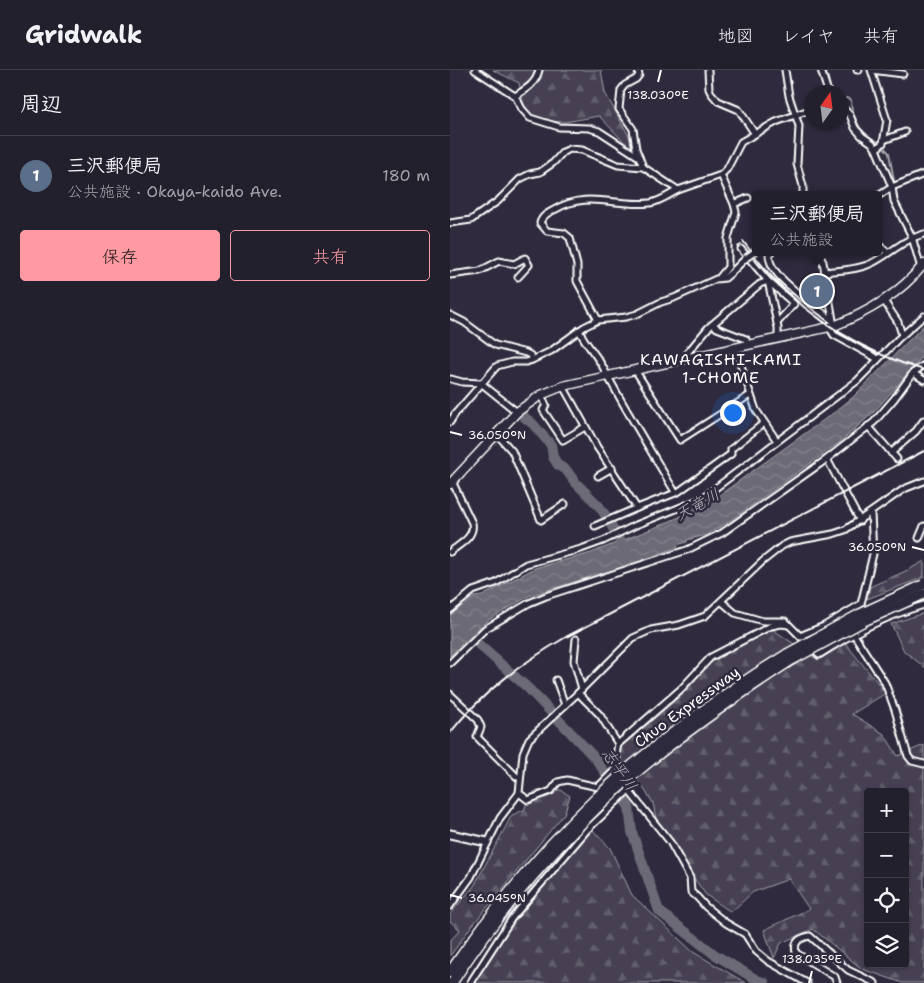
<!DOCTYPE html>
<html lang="ja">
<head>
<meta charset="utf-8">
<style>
  :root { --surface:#23202e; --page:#2b2836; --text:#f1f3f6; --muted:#a3a3aa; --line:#403e4a; --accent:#ff9aa2 }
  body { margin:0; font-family:"Shantell Sans","Klee One",sans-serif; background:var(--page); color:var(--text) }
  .controls { position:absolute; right:15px; bottom:15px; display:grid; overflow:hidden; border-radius:5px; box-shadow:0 1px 4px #0004 }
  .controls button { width:45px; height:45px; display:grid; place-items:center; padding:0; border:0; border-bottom:1px solid var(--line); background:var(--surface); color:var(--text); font:25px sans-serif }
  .compass { position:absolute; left:354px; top:15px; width:45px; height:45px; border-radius:50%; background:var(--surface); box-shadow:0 1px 4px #0004; rotate:14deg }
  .you { position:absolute; left:282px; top:342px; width:18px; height:18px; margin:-12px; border:4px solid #fff; border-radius:50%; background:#1a73e8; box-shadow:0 0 0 8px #1a73e833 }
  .badge { display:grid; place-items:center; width:32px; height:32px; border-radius:50%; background:var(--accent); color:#fff; font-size:16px; font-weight:700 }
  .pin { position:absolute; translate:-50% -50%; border:2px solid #fff; box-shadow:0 1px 5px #0006 }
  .popup { position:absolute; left:302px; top:121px; width:130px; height:65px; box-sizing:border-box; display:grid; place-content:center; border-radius:5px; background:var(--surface); filter:drop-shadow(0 1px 4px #0005); font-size:16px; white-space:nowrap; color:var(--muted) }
  .popup b { font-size:19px; color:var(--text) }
  .popup::after { content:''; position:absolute; left:50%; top:100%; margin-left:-10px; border:10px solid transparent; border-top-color:var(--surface) }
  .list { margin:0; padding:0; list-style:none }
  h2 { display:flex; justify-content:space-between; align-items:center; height:65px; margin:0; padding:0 20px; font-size:21px }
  h2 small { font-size:16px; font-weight:400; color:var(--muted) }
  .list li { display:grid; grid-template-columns:32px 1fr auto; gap:15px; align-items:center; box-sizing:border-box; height:80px; padding:0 20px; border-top:1px solid var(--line) }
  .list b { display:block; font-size:19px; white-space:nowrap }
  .list p { margin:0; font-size:16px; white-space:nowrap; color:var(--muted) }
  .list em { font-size:16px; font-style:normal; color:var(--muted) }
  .actions { display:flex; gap:10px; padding:15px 20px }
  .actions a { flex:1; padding:11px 0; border:1px solid var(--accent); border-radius:5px; text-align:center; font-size:18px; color:var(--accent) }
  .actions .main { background:var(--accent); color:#111 }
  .icon { flex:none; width:28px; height:28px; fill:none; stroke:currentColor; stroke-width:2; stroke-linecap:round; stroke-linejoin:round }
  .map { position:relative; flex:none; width:474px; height:913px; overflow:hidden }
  header { display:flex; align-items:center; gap:30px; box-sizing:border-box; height:70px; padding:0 25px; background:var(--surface); border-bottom:1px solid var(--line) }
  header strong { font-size:24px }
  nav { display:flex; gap:28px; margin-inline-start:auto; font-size:18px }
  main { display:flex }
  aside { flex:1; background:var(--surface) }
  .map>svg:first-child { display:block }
  .forest { fill:url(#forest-firs); stroke:#a2a0a8; fill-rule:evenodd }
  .water { fill:url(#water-waves); stroke:#a7a6ad }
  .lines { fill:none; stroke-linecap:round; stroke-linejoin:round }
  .stream { stroke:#a7a6ad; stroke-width:2 }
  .river { stroke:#6d6a77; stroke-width:10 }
  .street-casing { stroke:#fff; stroke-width:9 }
  .secondary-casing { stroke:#fff; stroke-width:11 }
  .primary-casing { stroke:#fff; stroke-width:11 }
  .highway-casing { stroke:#fff; stroke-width:12 }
  .street { stroke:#2f2a3d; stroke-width:5 }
  .secondary { stroke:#2f2a3d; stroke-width:7 }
  .primary { stroke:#2f2a3d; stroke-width:8 }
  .highway { stroke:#2f2a3d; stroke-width:9 }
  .rail { stroke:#fff; stroke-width:2 }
  .street-bridge-casing { stroke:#fff; stroke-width:9; stroke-linecap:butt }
  .highway-bridge-casing { stroke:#fff; stroke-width:12; stroke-linecap:butt }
  .street-bridge { stroke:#2f2a3d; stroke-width:5 }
  .highway-bridge { stroke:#2f2a3d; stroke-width:9 }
  .ticks { fill:none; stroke:#fff; stroke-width:2 }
  .labels { text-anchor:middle; stroke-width:5; stroke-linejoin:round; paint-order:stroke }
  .street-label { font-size:15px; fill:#fff; stroke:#2f2a3d }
  .neighbourhood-label { font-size:16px; letter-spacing:1px; fill:#fff; stroke:#2f2a3d }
  .water-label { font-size:16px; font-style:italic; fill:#b6b4bb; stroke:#2f2a3d }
  .ticks-label { font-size:12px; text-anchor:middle; fill:#fff; stroke:#2f2a3d; stroke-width:5; stroke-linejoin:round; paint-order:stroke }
</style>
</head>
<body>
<header>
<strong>Gridwalk</strong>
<nav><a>地図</a><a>レイヤ</a><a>共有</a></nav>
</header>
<main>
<aside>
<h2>周辺<small></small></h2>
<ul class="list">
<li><span class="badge" style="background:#5c6f8a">1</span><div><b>三沢郵便局</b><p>公共施設 · Okaya-kaido Ave.</p></div><em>180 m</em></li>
</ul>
<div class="actions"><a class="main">保存</a><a>共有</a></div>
</aside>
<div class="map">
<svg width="474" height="913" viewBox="0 0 474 913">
  <defs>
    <pattern id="forest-firs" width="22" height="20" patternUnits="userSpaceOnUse" patternTransform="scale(1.25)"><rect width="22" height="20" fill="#464152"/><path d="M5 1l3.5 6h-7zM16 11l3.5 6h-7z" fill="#625e6c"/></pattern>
    <pattern id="water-waves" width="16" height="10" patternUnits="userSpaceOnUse" patternTransform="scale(1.25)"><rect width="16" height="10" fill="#6d6a77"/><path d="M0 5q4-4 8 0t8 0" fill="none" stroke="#83808b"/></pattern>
  </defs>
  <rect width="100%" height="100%" fill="#2f2a3d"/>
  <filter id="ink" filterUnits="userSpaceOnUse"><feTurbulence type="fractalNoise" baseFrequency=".02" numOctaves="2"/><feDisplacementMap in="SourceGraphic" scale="10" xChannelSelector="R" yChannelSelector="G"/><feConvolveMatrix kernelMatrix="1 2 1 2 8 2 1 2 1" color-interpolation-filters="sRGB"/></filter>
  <g filter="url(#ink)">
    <!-- forest -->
    <g class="forest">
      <path d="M 43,0 L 151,0 L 155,23 L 179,66 L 182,80 L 149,46 L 115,52 L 84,50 L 74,36 L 69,13 Z"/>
      <path d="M 474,491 L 474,507 L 417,529 L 420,517 C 438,508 457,502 474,491 Z"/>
      <path d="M 474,543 L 474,598 L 473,596 L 454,581 L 441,554 Z"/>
      <path d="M 322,559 L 368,590 L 396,574 L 436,623 L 402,644 L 434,664 L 448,686 L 474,675 L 474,913 L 453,913 L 412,899 L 363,859 L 331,873 L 324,888 L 314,860 L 359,839 L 339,809 L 303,822 L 281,842 L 256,825 L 208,758 L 203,733 L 192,716 L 172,693 L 169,679 L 235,622 L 260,593 ZM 418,722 L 455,722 L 455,894 L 418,894 Z"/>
      <path d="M 111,720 L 120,726 L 114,744 L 20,858 L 0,886 L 0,871 L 10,860 L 0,851 L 0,844 L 24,816 L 62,745 L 74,740 L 78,730 L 85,721 Z"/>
      <path d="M 138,755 L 160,778 L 182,825 L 243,882 L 296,913 L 18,913 L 86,811 Z"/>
    </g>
    <!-- water -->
    <path class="water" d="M 474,255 L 474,285 L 424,342 L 389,373 L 280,451 L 256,465 L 237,470 L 237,472 L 227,475 L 228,477 L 185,493 L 79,526 L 40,549 L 24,562 L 0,586 L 0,544 L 22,527 L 32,526 L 85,498 L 141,483 L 211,455 L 236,444 L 268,426 L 386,341 L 403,327 Z"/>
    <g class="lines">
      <!-- stream -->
      <g class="stream">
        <path d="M 374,0 L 378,8 L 381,22"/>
        <path d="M 392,30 L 397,28 L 401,30 L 402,42 L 410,58 L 418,66 L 430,73 L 439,83 L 444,111"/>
      </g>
      <!-- river -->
      <g class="river">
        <path d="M 73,346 L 83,354 L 101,375 L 103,387 L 108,395 L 117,401 L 125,412 L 149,436 L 158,449 L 176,483"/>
        <path d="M 10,558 L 78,618 L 145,688 L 179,737 L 182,762 L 209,841 L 264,884 L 307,910 L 315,913"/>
      </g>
      <defs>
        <g id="street">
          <path d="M 25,0 L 65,26 L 72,39 L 80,48 L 109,57 L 139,58 L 149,61 L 189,87"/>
          <path d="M 188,0 L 189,5 L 186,9 L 175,15 L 171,20 L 169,39 L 183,59 L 186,79 L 193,97"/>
          <path d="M 258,0 L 259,19 L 261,23 L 268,31 L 289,40 L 305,64"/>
          <path d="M 335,0 L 339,26 L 349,56 L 347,94 L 353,116 L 353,125"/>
          <path d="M 371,0 L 378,22"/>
          <path d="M 407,0 L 409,0"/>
          <path d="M 65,26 C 76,19 86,14 89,0"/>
          <path d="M 392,37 L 400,45 L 405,58 L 412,66 L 422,73 L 426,79 L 442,117 L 444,131 L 462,167 L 471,198"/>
          <path d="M 434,70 L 455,62"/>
          <path d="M 426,79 L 433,73 L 437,50 L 421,0 L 453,4"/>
          <path d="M 271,105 L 284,134 L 298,128"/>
          <path d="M 428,126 L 442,117 L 474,104"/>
          <path d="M 0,153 L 21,150 L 48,131 L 70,109 L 80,104 L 90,102 L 103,93 L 113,82 L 120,79 L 132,80 L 168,95 L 193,97 L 228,120 L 271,105 L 277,99 L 291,72 L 326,52 L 362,39"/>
          <path d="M 428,174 L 438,183"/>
          <path d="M 291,179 L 318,211 L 344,234 L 327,253"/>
          <path d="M 322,182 L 319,185 C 319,201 340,216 351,226"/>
          <path d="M 368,182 L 373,192 L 384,256"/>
          <path d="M 375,202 C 390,200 408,200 422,193 C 440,184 454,169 474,164"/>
          <path d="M 0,205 L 30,201 L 49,191 L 64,194 L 75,188 L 79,195 L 68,207"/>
          <path d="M 269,208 L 278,197 L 278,168 L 286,142 L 284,134"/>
          <path d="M 376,212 C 364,214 357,215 351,226 L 382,250"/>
          <path d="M 434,231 L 448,252 L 452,265"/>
          <path d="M 0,245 L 14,252 L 45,275 L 76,283 L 80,285 L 82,290"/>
          <path d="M 148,250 L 127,211 L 127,195 L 120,168 L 114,163 L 97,161 L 90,153 C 92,146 98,143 104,140 C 138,120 164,137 200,133 C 209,132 220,124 228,120"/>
          <path d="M 263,254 L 267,258 L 296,269 L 297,275"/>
          <path d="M 379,257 L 384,265 L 428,289"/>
          <path d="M 129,260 C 135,274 147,285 154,299 C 176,341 201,381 225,422"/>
          <path d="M 285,278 L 306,340 L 327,371"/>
          <path d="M 238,289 L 238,282 L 258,258 L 310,214 L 318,211 L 328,258 L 328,269"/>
          <path d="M 185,300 L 230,370 L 300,325"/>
          <path d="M 463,303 L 474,310"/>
          <path d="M 1,309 L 12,312 L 31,313 L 67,342"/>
          <path d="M 113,316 L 147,377 L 187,438 L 228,422 L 281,384 L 281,379 L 314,353"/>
          <path d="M 91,325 L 96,335 L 93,340 L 113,370 L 135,357"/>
          <path d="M 0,352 L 5,344 L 47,296 L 62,292 L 76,292 L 82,290 L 101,281 L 134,257 L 148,250 L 176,247 L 187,244 L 211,232 L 224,228 L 266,209 L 275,208 L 282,202 L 296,188"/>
          <path d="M 418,356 L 447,389"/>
          <path d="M 46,363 L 62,381 L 91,450 L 115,434"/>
          <path d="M 441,383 L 466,361 L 474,350"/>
          <path d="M 377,389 L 410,451"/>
          <path d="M 148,406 L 162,398"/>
          <path d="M 145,456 L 187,438"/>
          <path d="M 469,468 L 474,456"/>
          <path d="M 0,482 C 10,474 25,467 22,453 L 2,411"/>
          <path d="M 271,531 L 285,543 L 313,551 L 335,551 L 369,585 C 402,563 436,546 474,535"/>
          <path d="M 0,540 L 23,521 L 46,513 L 76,494 L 131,479 L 153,471 L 186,455 L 251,429 L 407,311 L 448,269 L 474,246"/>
          <path d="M 403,563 L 435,613 L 445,640 L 458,686 L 462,691 L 474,694"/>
          <path d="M 350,566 L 374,556 L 411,534 L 423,484 L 421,443"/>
          <path d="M 126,569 L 124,591 L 132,619"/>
          <path d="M 0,593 L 35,559 L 79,533 L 96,526 L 237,480 L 272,463 L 377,389 L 424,352 L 444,329 L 463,303 L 474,295"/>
          <path d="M 106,610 L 115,635"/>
          <path d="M 128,623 L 150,645 L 168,674"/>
          <path d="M 0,624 L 28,650 L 31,657 L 27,667 L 67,707 L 70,707"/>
          <path d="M 148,717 L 168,697"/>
          <path d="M 179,721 L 220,772 L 240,808 L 241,822 L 247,827 L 256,837 L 276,853 L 295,864 L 306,881 L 318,891 L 357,913"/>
          <path d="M 69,723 L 78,730 L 101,721 L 108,712 L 117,710 L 148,717 L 153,723"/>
          <path d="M 0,836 L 21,807 L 50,748 L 69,723 L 73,683 L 79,669 L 128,623 L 183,568 L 201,560 L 229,555 L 255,546 L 313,491 L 332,476 L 340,472 L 383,464 L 395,460 L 454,419 L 474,411"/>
          <path d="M 20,913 L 62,848 L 137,760 L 182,717 C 171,701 163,694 168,674 L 231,619 L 261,587 L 321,556 L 331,554 L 339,555"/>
          <path d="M 387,913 L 385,907 L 346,883 C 343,871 350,868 360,866 L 398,900 L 425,913"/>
        </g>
        <path id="secondary" d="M 0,764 L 37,772"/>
        <path id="primary" d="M 0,414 L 67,342 L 91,325 L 113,316 L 384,256 C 418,242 450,224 474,194"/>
        <g id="highway">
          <path d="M 175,701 C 227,658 280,619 337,584"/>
          <path d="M 181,707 C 231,664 285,627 340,591"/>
          <path d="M 0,902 C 43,839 91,781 147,727"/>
          <path d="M 2,913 C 44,847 96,788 152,733"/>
        </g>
      </defs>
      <!-- street casing -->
      <use href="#street" class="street-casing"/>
      <!-- secondary casing -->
      <use href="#secondary" class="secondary-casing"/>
      <!-- primary casing -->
      <use href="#primary" class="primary-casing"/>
      <!-- highway casing -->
      <use href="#highway" class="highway-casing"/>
      <!-- street -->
      <use href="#street" class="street"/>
      <!-- secondary -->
      <use href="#secondary" class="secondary"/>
      <!-- primary -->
      <use href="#primary" class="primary"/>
      <!-- highway -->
      <use href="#highway" class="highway"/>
      <!-- rail -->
      <g class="rail">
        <path d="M 293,171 C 302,183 312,196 322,207 C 362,250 417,284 474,300"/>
        <path d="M 0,663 C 32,622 72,593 116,567 L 474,381"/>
      </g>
      <defs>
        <path id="street-bridge" d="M 296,188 L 306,181"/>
        <g id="highway-bridge">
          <path d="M 337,584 L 410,544 L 473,515"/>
          <path d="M 340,591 L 414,551 L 474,524"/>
          <path d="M 147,727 L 175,701"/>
          <path d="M 152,733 L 181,707"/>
        </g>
      </defs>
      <!-- street-bridge casing -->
      <use href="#street-bridge" class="street-bridge-casing"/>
      <!-- highway-bridge casing -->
      <use href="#highway-bridge" class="highway-bridge-casing"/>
      <!-- street-bridge -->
      <use href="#street-bridge" class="street-bridge"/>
      <!-- highway-bridge -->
      <use href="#highway-bridge" class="highway-bridge"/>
    </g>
  </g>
  <!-- ticks -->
  <path class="ticks" d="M 208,12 L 211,0M 0,362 L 12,365M 462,477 L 474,480M 0,825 L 12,828M 359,913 L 362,901"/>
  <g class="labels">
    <!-- street labels -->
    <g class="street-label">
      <text transform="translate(237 637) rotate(-36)" y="5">Chuo Expressway</text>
    </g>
    <!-- neighbourhood labels -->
    <g class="neighbourhood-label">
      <text x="271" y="295">KAWAGISHI-KAMI<tspan x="271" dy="18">1-CHOME</tspan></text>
    </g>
    <!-- water labels -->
    <g class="water-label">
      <text transform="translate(247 434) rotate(-29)" y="6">天竜川</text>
      <text transform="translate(170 699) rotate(55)" y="6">志平川</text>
    </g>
  </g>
  <g class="ticks-label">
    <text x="208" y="29">138.030°E</text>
    <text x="47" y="369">36.050°N</text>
    <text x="427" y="481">36.050°N</text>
    <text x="47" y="832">36.045°N</text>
    <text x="362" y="893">138.035°E</text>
  </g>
</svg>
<div class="controls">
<button>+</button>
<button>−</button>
<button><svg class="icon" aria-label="locate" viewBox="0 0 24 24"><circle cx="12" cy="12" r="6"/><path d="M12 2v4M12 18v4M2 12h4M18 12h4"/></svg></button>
<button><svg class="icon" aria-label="layers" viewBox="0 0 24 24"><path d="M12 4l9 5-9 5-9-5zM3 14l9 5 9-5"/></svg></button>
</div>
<svg class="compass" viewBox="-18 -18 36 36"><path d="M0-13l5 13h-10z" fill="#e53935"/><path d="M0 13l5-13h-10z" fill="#a3a3aa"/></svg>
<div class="you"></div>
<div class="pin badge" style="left:367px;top:221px;background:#5c6f8a">1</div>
<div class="popup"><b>三沢郵便局</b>公共施設</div>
</div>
</main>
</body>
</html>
